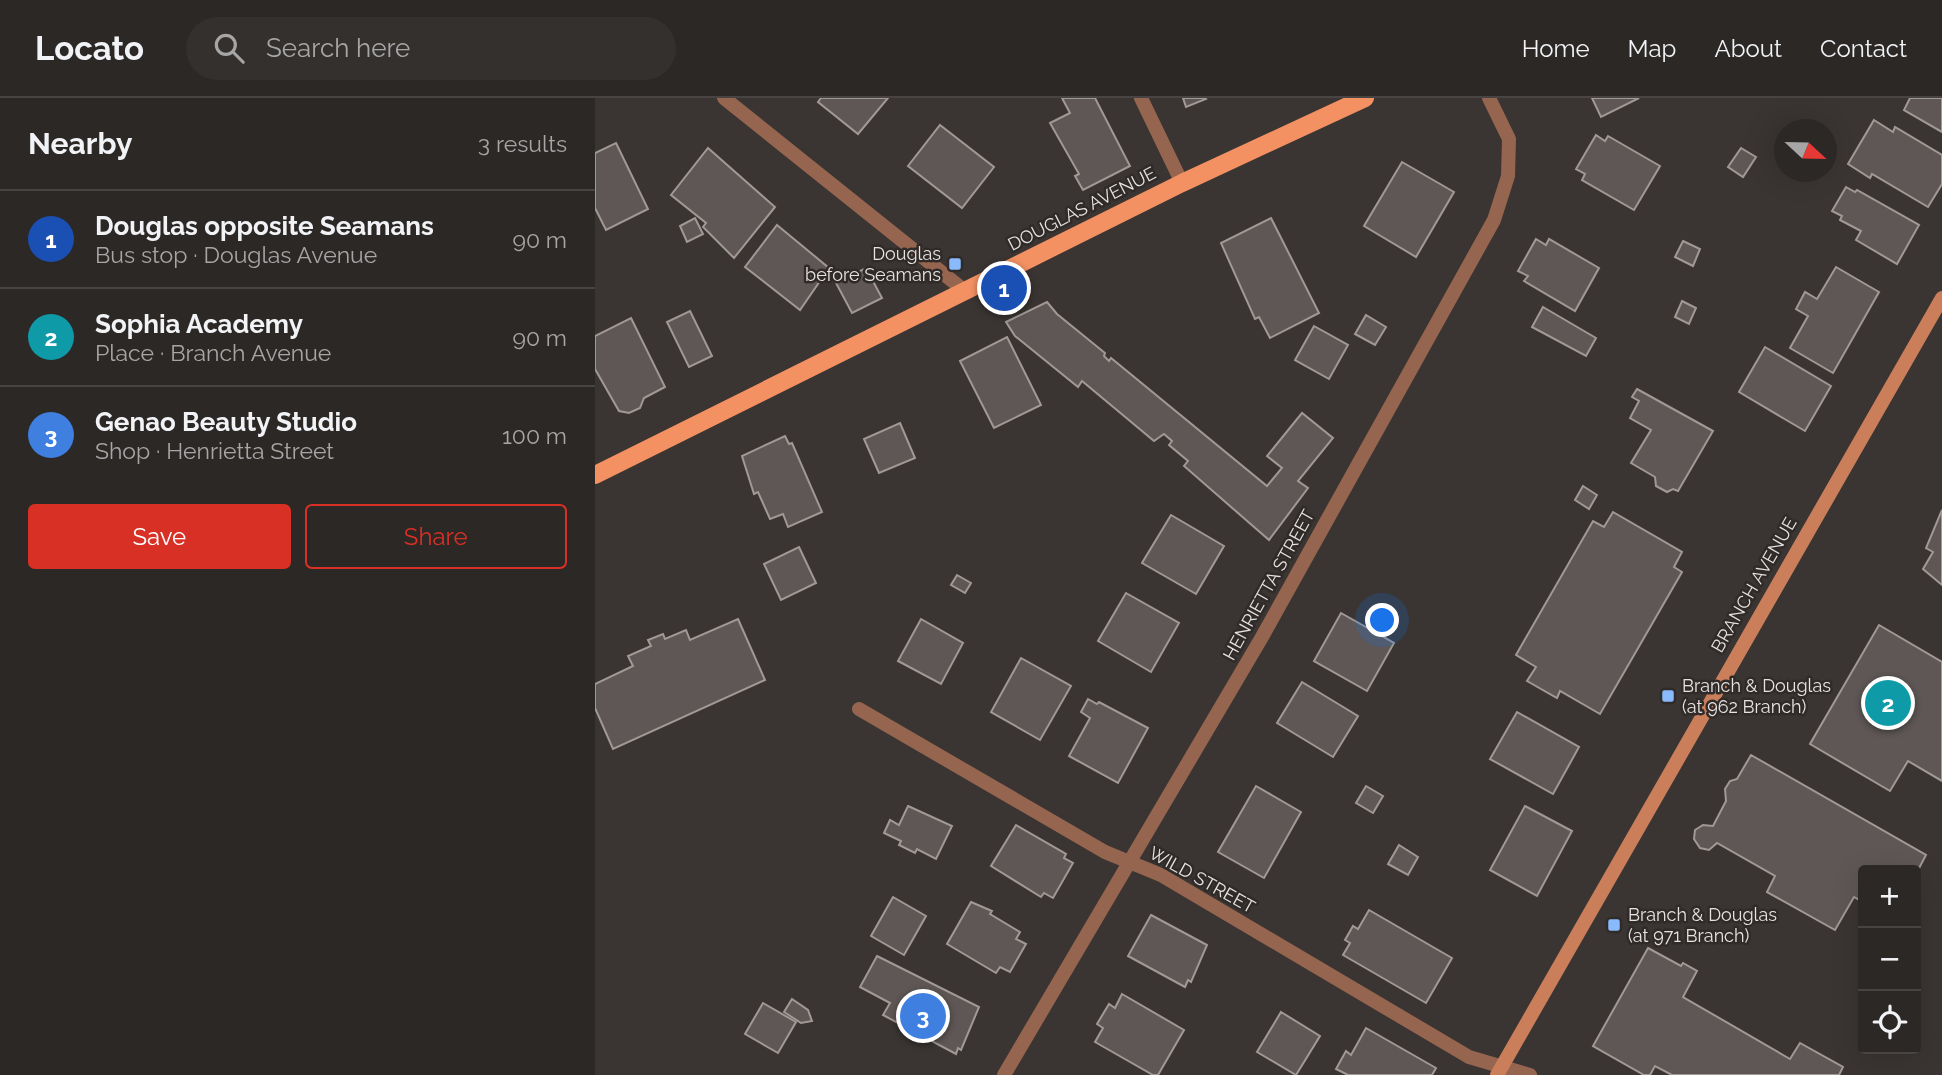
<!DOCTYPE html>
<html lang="en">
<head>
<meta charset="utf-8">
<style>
  :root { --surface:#2c2826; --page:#34302e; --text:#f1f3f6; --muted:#a6a6a7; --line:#484443; --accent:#d93025 }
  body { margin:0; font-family:Raleway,sans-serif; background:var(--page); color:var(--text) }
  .controls { position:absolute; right:21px; bottom:21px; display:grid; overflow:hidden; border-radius:7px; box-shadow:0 7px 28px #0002 }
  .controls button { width:63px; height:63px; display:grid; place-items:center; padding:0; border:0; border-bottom:2px solid var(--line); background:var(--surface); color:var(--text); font:35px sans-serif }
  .compass { position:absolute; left:1179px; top:21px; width:63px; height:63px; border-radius:50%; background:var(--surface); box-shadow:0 7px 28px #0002; rotate:112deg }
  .you { position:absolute; left:788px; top:523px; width:24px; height:24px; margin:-18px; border:5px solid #fff; border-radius:50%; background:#1a73e8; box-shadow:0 0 0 10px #1a73e833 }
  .badge { display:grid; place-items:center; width:46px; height:46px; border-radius:50%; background:var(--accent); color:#fff; font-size:23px; font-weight:700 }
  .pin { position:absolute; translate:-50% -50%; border:4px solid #fff; box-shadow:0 2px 7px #0006 }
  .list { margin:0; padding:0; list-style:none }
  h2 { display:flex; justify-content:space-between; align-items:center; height:91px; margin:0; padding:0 28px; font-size:30px }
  h2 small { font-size:23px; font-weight:400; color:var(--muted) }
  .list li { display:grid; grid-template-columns:46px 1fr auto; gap:21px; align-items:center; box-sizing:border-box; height:98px; padding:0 28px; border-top:2px solid var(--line) }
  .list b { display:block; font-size:26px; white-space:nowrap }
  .list p { margin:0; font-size:23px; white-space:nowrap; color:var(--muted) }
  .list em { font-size:23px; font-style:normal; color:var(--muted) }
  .actions { display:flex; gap:14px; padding:21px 28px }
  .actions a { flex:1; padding:16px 0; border:2px solid var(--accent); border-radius:7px; text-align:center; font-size:24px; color:var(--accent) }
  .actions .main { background:var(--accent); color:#fff }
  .icon { flex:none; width:38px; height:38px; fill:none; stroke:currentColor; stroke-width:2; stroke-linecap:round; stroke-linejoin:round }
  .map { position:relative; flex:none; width:1347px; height:977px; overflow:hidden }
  header { display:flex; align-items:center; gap:42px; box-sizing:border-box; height:98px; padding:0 35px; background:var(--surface); border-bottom:2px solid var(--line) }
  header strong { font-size:33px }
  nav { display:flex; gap:38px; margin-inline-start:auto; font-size:24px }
  .search { width:490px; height:63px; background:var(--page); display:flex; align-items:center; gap:18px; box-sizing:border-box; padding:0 24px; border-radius:38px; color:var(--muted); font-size:26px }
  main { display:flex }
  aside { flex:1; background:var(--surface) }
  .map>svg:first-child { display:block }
  .building { fill:#5e5755; stroke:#a09996; stroke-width:2 }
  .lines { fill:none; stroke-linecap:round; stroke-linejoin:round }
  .minor { stroke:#96654f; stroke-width:14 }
  .secondary { stroke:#ca7e5a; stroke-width:14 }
  .primary { stroke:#f39162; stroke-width:18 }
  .poi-dot { fill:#88bafc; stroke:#302b28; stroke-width:2.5 }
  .labels { text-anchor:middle; stroke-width:5; stroke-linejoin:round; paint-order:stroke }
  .street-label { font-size:18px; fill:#e5e2e0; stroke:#302b28 }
  .poi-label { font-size:18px; fill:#e5e2e0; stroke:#302b28; text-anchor:start }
</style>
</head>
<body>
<header>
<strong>Locato</strong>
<div class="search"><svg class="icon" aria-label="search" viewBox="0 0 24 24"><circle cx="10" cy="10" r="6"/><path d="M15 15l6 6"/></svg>Search here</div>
<nav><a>Home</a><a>Map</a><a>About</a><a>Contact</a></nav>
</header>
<main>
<aside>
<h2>Nearby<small>3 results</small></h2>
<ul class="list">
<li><span class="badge" style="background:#1a4fb4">1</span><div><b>Douglas opposite Seamans</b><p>Bus stop · Douglas Avenue</p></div><em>90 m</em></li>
<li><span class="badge" style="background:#0f9aa8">2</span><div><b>Sophia Academy</b><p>Place · Branch Avenue</p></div><em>90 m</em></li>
<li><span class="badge" style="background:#3f7fe0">3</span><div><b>Genao Beauty Studio</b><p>Shop · Henrietta Street</p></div><em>100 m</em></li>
</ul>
<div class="actions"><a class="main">Save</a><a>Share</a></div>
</aside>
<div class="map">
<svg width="1347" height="977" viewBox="0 0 1347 977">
  <rect width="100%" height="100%" fill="#3a3532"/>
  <!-- building -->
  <g class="building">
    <path d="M 226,0 L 293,0 L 263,36 L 223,4 Z"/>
    <path d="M 467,0 L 500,0 L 535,68 L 488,92 L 480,78 L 484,76 L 455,25 L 475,15 Z"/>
    <path d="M 588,0 L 610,0 L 611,1 L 591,9 Z"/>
    <path d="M 997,0 L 1044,0 L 1006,19 Z"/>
    <path d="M 1315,0 L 1347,0 L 1347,34 L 1309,12 Z"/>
    <path d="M 1279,22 L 1298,34 L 1300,29 L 1347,57 L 1347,86 L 1333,109 L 1277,76 L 1275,80 L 1253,66 Z"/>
    <path d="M 345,27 L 399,69 L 367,110 L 313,68 Z"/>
    <path d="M 1001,37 L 1010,43 L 1013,38 L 1065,68 L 1039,112 L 987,82 L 990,76 L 981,71 Z"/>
    <path d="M 21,45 L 53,111 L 11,132 L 0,110 L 0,55 Z"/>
    <path d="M 113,50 L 180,109 L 139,160 L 108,129 L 111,125 L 76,97 Z"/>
    <path d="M 1146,50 L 1161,59 L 1148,79 L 1133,69 Z"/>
    <path d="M 807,64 L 859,94 L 821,159 L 769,128 Z"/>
    <path d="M 1251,89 L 1260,94 L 1262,92 L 1324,127 L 1302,166 L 1261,142 L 1266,133 L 1245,122 L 1247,118 L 1237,113 Z"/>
    <path d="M 100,120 L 108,136 L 92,144 L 85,128 Z"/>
    <path d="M 676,120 L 724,215 L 675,240 L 664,219 L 660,221 L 626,145 Z"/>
    <path d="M 182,127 L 234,170 L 205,212 L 150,169 Z"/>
    <path d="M 941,141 L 951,147 L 954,141 L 1004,170 L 980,213 L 929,183 L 933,178 L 923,173 Z"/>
    <path d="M 1088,143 L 1105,151 L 1098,168 L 1080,159 Z"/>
    <path d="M 1241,169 L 1284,194 L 1238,275 L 1195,250 L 1213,218 L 1201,211 L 1210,194 L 1222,201 Z"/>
    <path d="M 271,170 L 287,200 L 257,215 L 241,185 Z"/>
    <path d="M 1087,203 L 1101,210 L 1094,226 L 1080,219 Z"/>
    <path d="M 452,204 L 462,216 L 510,255 L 509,258 L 514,263 L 516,260 L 672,388 L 687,370 L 672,358 L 707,315 L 738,340 L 703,383 L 713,390 L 674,442 L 589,368 L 593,363 L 574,347 L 577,343 L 569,336 L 559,343 L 487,283 L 483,289 L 420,238 L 411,224 Z"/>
    <path d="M 948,209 L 1001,240 L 991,258 L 937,229 Z"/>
    <path d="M 95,213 L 117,258 L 94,269 L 72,224 Z"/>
    <path d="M 771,217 L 791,229 L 780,247 L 760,236 Z"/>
    <path d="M 36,220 L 70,289 L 49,300 L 45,310 L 34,315 L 24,313 L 0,271 L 0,238 Z"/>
    <path d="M 719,228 L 753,247 L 734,281 L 700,262 Z"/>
    <path d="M 412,239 L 446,307 L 399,330 L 365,263 Z"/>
    <path d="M 1170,249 L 1236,288 L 1210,333 L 1144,294 Z"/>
    <path d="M 1042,291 L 1118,333 L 1083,393 L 1078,391 L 1072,394 L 1061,388 L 1060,379 L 1036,365 L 1056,332 L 1035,320 L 1044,303 L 1037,299 Z"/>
    <path d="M 305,325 L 320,360 L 284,375 L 269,341 Z"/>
    <path d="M 190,338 L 194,346 L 197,345 L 227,414 L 193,429 L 188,416 L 175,421 L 163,394 L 159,396 L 147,358 Z"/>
    <path d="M 988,388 L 1002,397 L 994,411 L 980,402 Z"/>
    <path d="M 1347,412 L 1347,487 L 1328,471 L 1338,454 L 1331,450 Z"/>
    <path d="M 1018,414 L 1087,454 L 1079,469 L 1087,474 L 1005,616 L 965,593 L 962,600 L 932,583 L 941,569 L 921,557 L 998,423 L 1009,429 Z"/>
    <path d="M 576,417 L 629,448 L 601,496 L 547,465 Z"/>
    <path d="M 204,449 L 221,485 L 186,502 L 169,466 Z"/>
    <path d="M 362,477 L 376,485 L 370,495 L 356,487 Z"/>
    <path d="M 531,495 L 584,525 L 556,574 L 503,543 Z"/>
    <path d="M 746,515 L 799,545 L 772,593 L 719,563 Z"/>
    <path d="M 143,521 L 170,582 L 18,651 L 0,610 L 0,586 L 38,568 L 33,558 L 56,548 L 53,542 L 68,536 L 70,541 L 91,532 L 95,542 Z"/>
    <path d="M 326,521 L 368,545 L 346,586 L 303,563 Z"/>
    <path d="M 1284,527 L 1347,564 L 1347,683 L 1313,663 L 1295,693 L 1215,646 Z"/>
    <path d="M 426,560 L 476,588 L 445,642 L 396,614 Z"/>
    <path d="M 707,584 L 763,618 L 738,659 L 682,625 Z"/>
    <path d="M 493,601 L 502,606 L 504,604 L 553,630 L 523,685 L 474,658 L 495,620 L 486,614 Z"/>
    <path d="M 922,614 L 984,649 L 958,696 L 895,661 Z"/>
    <path d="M 1156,657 L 1331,757 L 1321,776 L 1321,772 L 1268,772 L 1268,804 L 1259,799 L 1240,832 L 1172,794 L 1180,778 L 1122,745 L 1114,752 L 1105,750 L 1099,741 L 1100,732 L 1108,727 L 1118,728 L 1131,703 L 1130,691 L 1135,683 L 1142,681 Z"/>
    <path d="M 661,688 L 706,714 L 669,780 L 623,754 Z"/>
    <path d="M 771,688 L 788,698 L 778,715 L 761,705 Z"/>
    <path d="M 313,708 L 357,728 L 341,761 L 322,751 L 320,755 L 304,747 L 306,743 L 289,735 L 295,722 L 304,727 Z"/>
    <path d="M 930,708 L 977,733 L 942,798 L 895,772 Z"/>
    <path d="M 421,727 L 471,756 L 469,760 L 478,765 L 458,800 L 449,795 L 446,799 L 396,768 Z"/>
    <path d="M 804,747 L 823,759 L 813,777 L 793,766 Z"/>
    <path d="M 298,799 L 331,818 L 309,857 L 276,838 Z"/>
    <path d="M 376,804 L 397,813 L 395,816 L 425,834 L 421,841 L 431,846 L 415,874 L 405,869 L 401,875 L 352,846 Z"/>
    <path d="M 774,812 L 857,860 L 831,905 L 748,857 L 755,845 L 750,842 L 758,828 L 763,831 Z"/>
    <path d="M 556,817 L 612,847 L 596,884 L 593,882 L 590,889 L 533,858 Z"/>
    <path d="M 1053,850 L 1086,868 L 1088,865 L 1102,873 L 1088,899 L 1195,961 L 1205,945 L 1248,969 L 1244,977 L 1077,977 L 1060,968 L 1055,977 L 1049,977 L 998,948 Z"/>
    <path d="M 282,858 L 384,909 L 366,952 L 363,950 L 361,956 L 288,917 L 295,905 L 265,889 Z"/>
    <path d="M 527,896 L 589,932 L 563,977 L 558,977 L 500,944 L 508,930 L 502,926 L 514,906 L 520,910 Z"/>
    <path d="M 197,901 L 213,912 L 217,923 L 206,925 L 189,914 Z"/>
    <path d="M 168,905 L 201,924 L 183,955 L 150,936 Z"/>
    <path d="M 686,914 L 725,938 L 701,977 L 662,954 Z"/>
    <path d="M 771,930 L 841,970 L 837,977 L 753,977 L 741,971 L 751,953 L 756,957 Z"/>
  </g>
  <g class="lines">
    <!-- minor -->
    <g class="minor">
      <path d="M 129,0 L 370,193"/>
      <path d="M 546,0 L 587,85"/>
      <path d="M 264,611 L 510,754 L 566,777 L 874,959 L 935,977"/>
      <path d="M 409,977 L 667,539 L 899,122 L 913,78 L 914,41 L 894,0"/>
    </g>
    <!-- secondary -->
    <path class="secondary" d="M 902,977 L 1347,200"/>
    <!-- primary -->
    <path class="primary" d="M 0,377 L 587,85 L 770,0"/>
  </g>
  <!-- markers -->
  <g class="poi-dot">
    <rect x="353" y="159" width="14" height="14" rx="3.5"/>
    <rect x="1066" y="591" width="14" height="14" rx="3.5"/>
    <rect x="1012" y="820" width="14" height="14" rx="3.5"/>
  </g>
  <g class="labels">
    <!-- street labels -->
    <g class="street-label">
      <text transform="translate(487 111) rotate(-27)" y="6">DOUGLAS AVENUE</text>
      <text transform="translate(674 487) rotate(-61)" y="6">HENRIETTA STREET</text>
      <text transform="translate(1159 487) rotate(-60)" y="6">BRANCH AVENUE</text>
      <text transform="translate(607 782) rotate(29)" y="6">WILD STREET</text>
    </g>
    <!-- poi labels -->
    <g class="poi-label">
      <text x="346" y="162" text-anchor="end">Douglas<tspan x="346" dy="21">before Seamans</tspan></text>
      <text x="1087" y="594">Branch &amp; Douglas<tspan x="1087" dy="21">(at 962 Branch)</tspan></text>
      <text x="1033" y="823">Branch &amp; Douglas<tspan x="1033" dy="21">(at 971 Branch)</tspan></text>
    </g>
  </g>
</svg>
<div class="controls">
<button>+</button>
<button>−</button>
<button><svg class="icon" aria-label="locate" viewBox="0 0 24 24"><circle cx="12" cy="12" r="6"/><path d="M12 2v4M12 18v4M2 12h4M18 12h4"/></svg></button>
</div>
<svg class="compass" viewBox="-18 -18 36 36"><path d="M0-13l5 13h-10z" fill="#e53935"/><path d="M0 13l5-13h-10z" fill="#a6a6a7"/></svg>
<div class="you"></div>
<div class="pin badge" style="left:409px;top:190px;background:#1a4fb4">1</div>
<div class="pin badge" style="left:1293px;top:605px;background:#0f9aa8">2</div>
<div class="pin badge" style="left:328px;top:918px;background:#3f7fe0">3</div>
</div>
</main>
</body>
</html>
